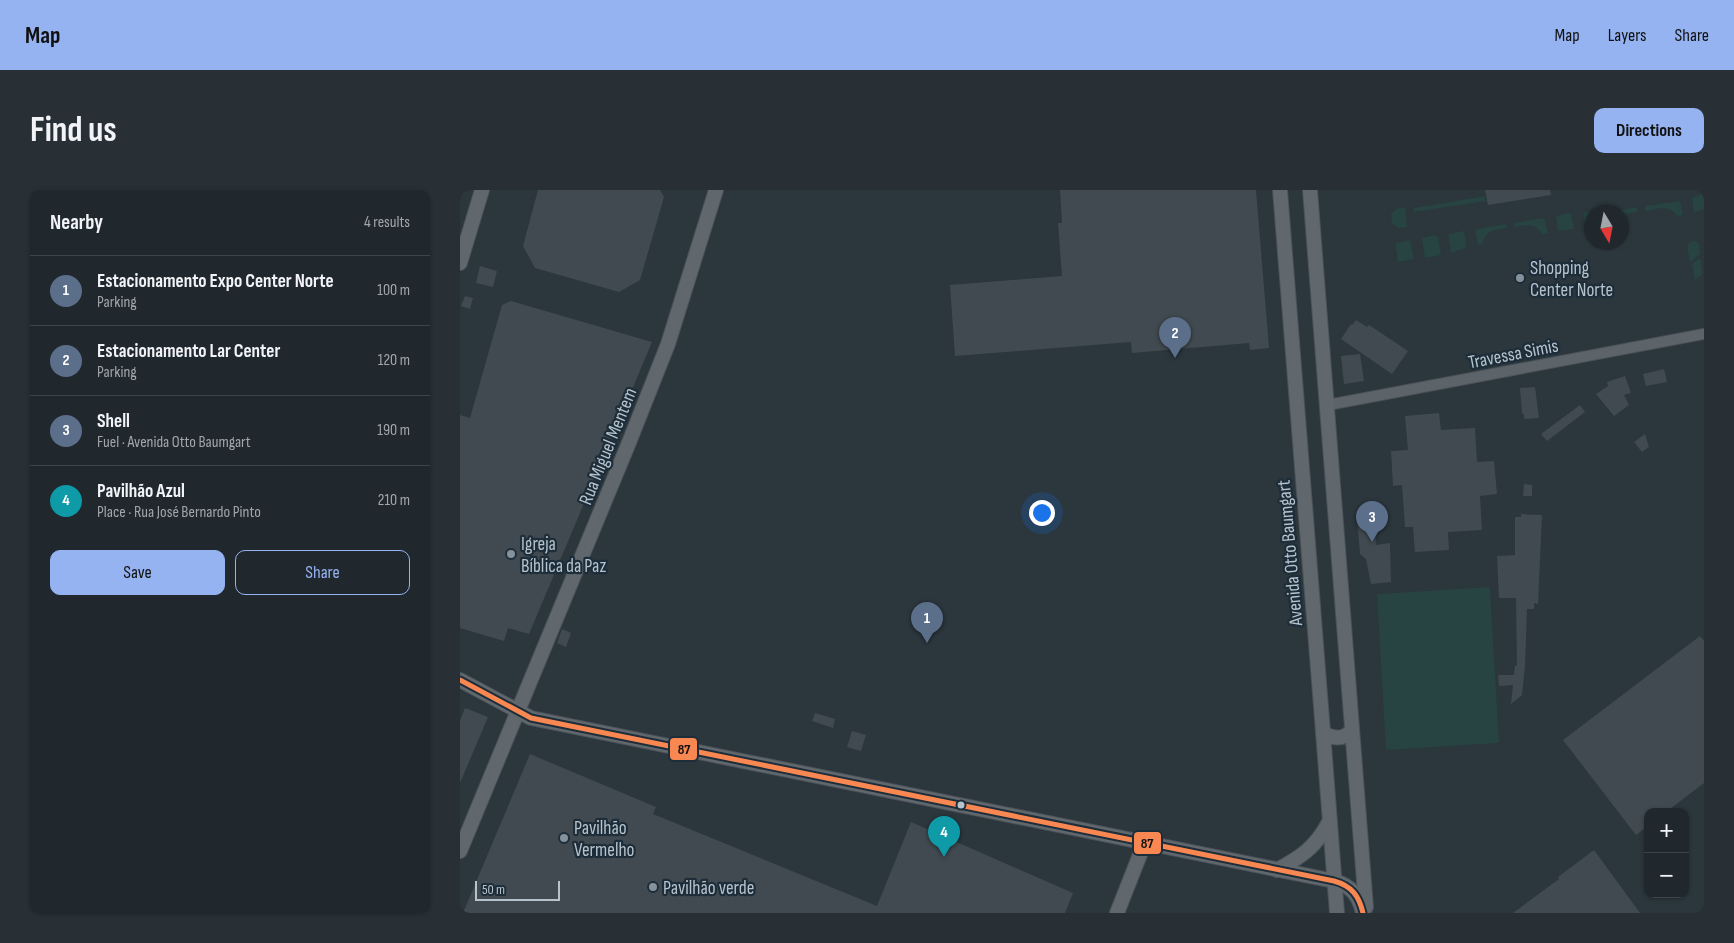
<!DOCTYPE html>
<html lang="en">
<head>
<meta charset="utf-8">
<style>
  :root { --surface:#20282e; --page:#283036; --text:#f1f3f6; --muted:#a2a6aa; --line:#3d444a; --accent:#95b2f1 }
  body { margin:0; font-family:"Sofia Sans Condensed",sans-serif; background:var(--page); color:var(--text) }
  .controls { position:absolute; right:15px; bottom:15px; display:grid; overflow:hidden; border-radius:10px; box-shadow:0 1px 4px #0004 }
  .controls button { width:45px; height:45px; display:grid; place-items:center; padding:0; border:0; border-bottom:1px solid var(--line); background:var(--surface); color:var(--text); font:25px sans-serif }
  .compass { position:absolute; left:1124px; top:15px; width:45px; height:45px; border-radius:50%; background:var(--surface); box-shadow:0 1px 4px #0004; rotate:170deg }
  .scale { position:absolute; left:15px; bottom:12px; width:85px; box-sizing:border-box; padding-left:5px; border:2px solid #b6c3cd; border-top:0; font-size:14px; line-height:18px; white-space:nowrap; color:#b6c3cd; -webkit-text-stroke:4px #1d2d39; paint-order:stroke }
  .you { position:absolute; left:581px; top:322px; width:18px; height:18px; margin:-12px; border:4px solid #fff; border-radius:50%; background:#1a73e8; box-shadow:0 0 0 8px #1a73e833 }
  .badge { display:grid; place-items:center; width:32px; height:32px; border-radius:50%; background:var(--accent); color:#fff; font-size:16px; font-weight:700 }
  .pin { position:absolute; translate:-50% -41px; filter:drop-shadow(0 1px 2px #0008) }
  .pin::after { content:''; position:absolute; top:26px; width:18px; height:15px; background:inherit; clip-path:polygon(0 0,100% 0,50% 100%) }
  .list { margin:0; padding:0; list-style:none }
  h2 { display:flex; justify-content:space-between; align-items:center; height:65px; margin:0; padding:0 20px; font-size:21px }
  h2 small { font-size:16px; font-weight:400; color:var(--muted) }
  .list li { display:grid; grid-template-columns:32px 1fr auto; gap:15px; align-items:center; box-sizing:border-box; height:70px; padding:0 20px; border-top:1px solid var(--line) }
  .list b { display:block; font-size:19px; white-space:nowrap }
  .list p { margin:0; font-size:16px; white-space:nowrap; color:var(--muted) }
  .list em { font-size:16px; font-style:normal; color:var(--muted) }
  .actions { display:flex; gap:10px; padding:15px 20px }
  .actions a { flex:1; padding:11px 0; border:1px solid var(--accent); border-radius:10px; text-align:center; font-size:18px; color:var(--accent) }
  .actions .main { background:var(--accent); color:#111 }
  .map { position:relative; flex:none; width:1244px; height:723px; overflow:hidden; border-radius:10px }
  header { display:flex; align-items:center; gap:30px; box-sizing:border-box; height:70px; padding:0 25px; background:var(--accent); color:#111 }
  header strong { font-size:24px }
  nav { display:flex; gap:28px; margin-inline-start:auto; font-size:18px }
  .intro { display:flex; align-items:center; justify-content:space-between; box-sizing:border-box; height:120px; padding:0 30px }
  h1 { margin:0; font-size:35px }
  .button { padding:12px 22px; border-radius:10px; background:var(--accent); color:#111; font-size:18px; font-weight:700 }
  main { display:flex; gap:30px; padding:0 30px }
  aside { flex:1; background:var(--surface); border-radius:10px; box-shadow:0 1px 4px #0004 }
  .map>svg:first-child { display:block }
  .green { fill:#274342 }
  .building { fill:#414a50 }
  .lines { fill:none; stroke-linecap:round; stroke-linejoin:round }
  .street-casing { stroke:#4a5157; stroke-width:12 }
  .secondary-casing { stroke:#4a5157; stroke-width:16 }
  .street { stroke:#5c646a; stroke-width:10 }
  .secondary { stroke:#60686e; stroke-width:14 }
  .bus-1-casing { stroke:#1d2d39; stroke-width:9 }
  .bus-1 { stroke:#f88751; stroke-width:5 }
  .poi-dot { fill:#85929b; stroke:#1d2d39; stroke-width:2 }
  .bus-dot { fill:#b6c3cd; stroke:#1d2d39; stroke-width:2 }
  .labels { text-anchor:middle; stroke-width:4.5; stroke-linejoin:round; paint-order:stroke }
  .poi-label { font-size:19px; fill:#b6c3cd; stroke:#1d2d39; text-anchor:start }
  .street-label { font-size:19px; fill:#b6c3cd; stroke:#1d2d39 }
  .line-badge { stroke:#1d2d39; stroke-width:2 }
  .pale-badge-label { font-size:14px; text-anchor:middle; font-weight:bold; fill:#111 }
</style>
</head>
<body>
<header>
<strong>Map</strong>
<nav><a>Map</a><a>Layers</a><a>Share</a></nav>
</header>
<div class="intro"><h1>Find us</h1><a class="button">Directions</a></div>
<main>
<aside>
<h2>Nearby<small>4 results</small></h2>
<ul class="list">
<li><span class="badge" style="background:#5c6f8a">1</span><div><b>Estacionamento Expo Center Norte</b><p>Parking</p></div><em>100 m</em></li>
<li><span class="badge" style="background:#5c6f8a">2</span><div><b>Estacionamento Lar Center</b><p>Parking</p></div><em>120 m</em></li>
<li><span class="badge" style="background:#5c6f8a">3</span><div><b>Shell</b><p>Fuel · Avenida Otto Baumgart</p></div><em>190 m</em></li>
<li><span class="badge" style="background:#0f9aa8">4</span><div><b>Pavilhão Azul</b><p>Place · Rua José Bernardo Pinto</p></div><em>210 m</em></li>
</ul>
<div class="actions"><a class="main">Save</a><a>Share</a></div>
</aside>
<div class="map">
<svg width="1244" height="723" viewBox="0 0 1244 723">
  <rect width="100%" height="100%" fill="#2b363d"/>
  <!-- green -->
  <g class="green">
    <path d="M 1244,3 L 1244,19 L 1234,23 L 1232,8 Z"/>
    <path d="M 1025,6 L 1026,11 L 954,22 L 954,18 Z"/>
    <path d="M 1220,11 L 1223,25 L 1217,26 C 1210,14 1197,19 1185,21 L 1185,16 Z"/>
    <path d="M 945,17 L 947,37 L 939,38 L 932,34 L 931,24 L 936,19 Z"/>
    <path d="M 1177,17 L 1177,22 L 1166,24 L 1162,28 L 1162,22 L 1151,22 Z"/>
    <path d="M 1125,22 L 1139,22 L 1132,22 L 1131,38 L 1125,37 L 1123,24 Z"/>
    <path d="M 1111,23 L 1114,39 L 1098,41 L 1096,26 Z"/>
    <path d="M 1084,28 L 1088,43 L 1082,44 C 1075,32 1066,35 1054,37 L 1054,33 Z"/>
    <path d="M 1046,34 L 1047,38 C 1035,40 1025,40 1023,54 L 1018,55 L 1015,41 L 1017,39 Z"/>
    <path d="M 1004,41 L 1007,57 L 991,63 L 988,44 Z"/>
    <path d="M 975,45 L 978,47 L 981,65 L 965,68 L 962,48 Z"/>
    <path d="M 950,50 L 954,69 L 938,72 L 935,53 Z"/>
    <path d="M 1234,50 L 1239,54 L 1240,64 L 1230,72 L 1227,56 L 1229,53 Z"/>
    <path d="M 1240,68 L 1243,84 L 1235,90 L 1232,74 Z"/>
    <path d="M 1030,397 L 1039,553 L 926,560 L 917,404 Z"/>
  </g>
  <!-- building -->
  <g class="building">
    <path d="M 78,0 L 200,0 L 204,7 L 180,90 L 159,102 L 75,78 L 63,56 Z"/>
    <path d="M 600,0 L 796,0 L 809,158 L 790,160 L 789,153 L 672,163 L 671,152 L 495,166 L 490,95 L 602,86 L 598,33 L 602,33 Z"/>
    <path d="M 1025,0 L 1090,0 L 1091,5 L 1028,15 Z"/>
    <path d="M 20,76 L 37,81 L 33,97 L 16,93 Z"/>
    <path d="M 5,106 L 13,108 L 10,119 L 1,116 Z"/>
    <path d="M 51,111 L 192,152 L 69,444 L 48,438 L 44,451 L 0,438 L 0,225 L 10,228 L 42,115 Z"/>
    <path d="M 896,130 L 907,137 L 909,135 L 948,161 L 932,184 L 881,149 L 891,134 L 892,135 Z"/>
    <path d="M 900,164 L 904,191 L 884,194 L 881,166 Z"/>
    <path d="M 1204,179 L 1207,192 L 1186,196 L 1183,184 Z"/>
    <path d="M 1165,186 L 1171,203 L 1164,205 L 1169,215 L 1154,226 L 1136,204 L 1148,196 L 1147,192 Z"/>
    <path d="M 1075,197 L 1079,228 L 1064,229 L 1064,224 L 1062,224 L 1060,198 Z"/>
    <path d="M 1120,215 L 1125,222 L 1087,251 L 1081,244 Z"/>
    <path d="M 979,223 L 981,240 L 1015,238 L 1017,272 L 1034,271 L 1037,304 L 1020,306 L 1022,340 L 988,342 L 989,360 L 955,362 L 953,337 L 945,337 L 942,295 L 933,296 L 931,261 L 948,260 L 945,226 Z"/>
    <path d="M 1185,244 L 1189,257 L 1182,262 L 1174,252 Z"/>
    <path d="M 1064,294 L 1072,295 L 1072,306 L 1063,306 Z"/>
    <path d="M 914,320 L 916,355 L 930,353 L 931,392 L 911,394 L 906,369 L 900,364 L 897,327 L 902,321 Z"/>
    <path d="M 1061,324 L 1082,325 L 1078,414 L 1074,413 L 1074,419 L 1067,419 L 1065,476 L 1062,505 L 1051,514 L 1053,495 L 1039,496 L 1038,485 L 1054,485 L 1055,475 L 1057,476 L 1056,408 L 1039,408 L 1037,366 L 1055,365 L 1055,327 L 1061,327 Z"/>
    <path d="M 102,439 L 111,443 L 106,457 L 97,453 Z"/>
    <path d="M 1240,446 L 1244,451 L 1244,593 L 1206,622 L 1188,622 L 1188,636 L 1176,645 L 1103,550 Z"/>
    <path d="M 5,518 L 28,527 L 0,593 L 0,531 Z"/>
    <path d="M 355,523 L 375,529 L 373,538 L 352,531 Z"/>
    <path d="M 392,541 L 406,545 L 401,561 L 387,557 Z"/>
    <path d="M 70,564 L 196,617 L 193,624 L 417,716 L 451,632 L 613,703 L 605,723 L 3,723 Z"/>
    <path d="M 1134,660 L 1180,723 L 1053,723 L 1099,689 L 1098,687 Z"/>
  </g>
  <g class="lines">
    <defs>
      <path id="street" d="M 868,215 L 1244,144"/>
      <g id="secondary">
        <path d="M 820,0 C 834,181 848,362 863,542 C 868,602 872,663 877,723"/>
        <path d="M 850,0 L 906,717"/>
        <path d="M 0,73 L 22,0"/>
        <path d="M 0,490 L 71,528 L 874,691 C 892,696 899,706 903,723"/>
        <path d="M 863,543 C 874,549 884,550 892,540"/>
        <path d="M 0,661 L 168,255 L 208,154 L 256,0"/>
        <path d="M 817,680 C 841,667 856,657 869,632"/>
        <path d="M 657,723 L 685,652"/>
      </g>
    </defs>
    <!-- street casing -->
    <use href="#street" class="street-casing"/>
    <!-- secondary casing -->
    <use href="#secondary" class="secondary-casing"/>
    <!-- street -->
    <use href="#street" class="street"/>
    <!-- secondary -->
    <use href="#secondary" class="secondary"/>
    <defs>
      <path id="bus-1" d="M 0,490 L 71,528 L 874,691 C 892,696 899,706 903,723"/>
    </defs>
    <!-- bus-1 casing -->
    <use href="#bus-1" class="bus-1-casing"/>
    <!-- bus-1 -->
    <use href="#bus-1" class="bus-1"/>
  </g>
  <!-- markers -->
  <g class="poi-dot">
    <circle cx="1060" cy="88" r="5"/>
    <circle cx="51" cy="364" r="5"/>
    <circle cx="104" cy="648" r="5"/>
    <circle cx="193" cy="697" r="5"/>
  </g>
  <circle class="bus-dot" cx="501" cy="615" r="4.5"/>
  <g class="labels">
    <!-- poi labels -->
    <g class="poi-label">
      <text x="1070" y="84">Shopping<tspan x="1070" dy="22">Center Norte</tspan></text>
      <text x="61" y="360">Igreja<tspan x="61" dy="22">Bíblica da Paz</tspan></text>
      <text x="114" y="644">Pavilhão<tspan x="114" dy="22">Vermelho</tspan></text>
      <text x="203" y="704">Pavilhão verde</text>
    </g>
    <!-- street labels -->
    <g class="street-label">
      <text transform="translate(1053 163) rotate(-11)" y="7">Travessa Simis</text>
      <text transform="translate(147 256) rotate(-68)" y="7">Rua Miguel Mentem</text>
      <text transform="translate(829 363) rotate(-95)" y="7">Avenida Otto Baumgart</text>
    </g>
  </g>
  <g class="line-badge">
    <rect x="209" y="547" width="29" height="24" rx="5" fill="#f88751"/>
    <rect x="673" y="641" width="29" height="24" rx="5" fill="#f88751"/>
  </g>
  <g class="pale-badge-label">
    <text x="224" y="564">87</text>
    <text x="687" y="658">87</text>
  </g>
</svg>
<div class="controls">
<button>+</button>
<button>−</button>
</div>
<svg class="compass" viewBox="-18 -18 36 36"><path d="M0-13l5 13h-10z" fill="#e53935"/><path d="M0 13l5-13h-10z" fill="#a2a6aa"/></svg>
<div class="scale">50 m</div>
<div class="you"></div>
<div class="pin badge" style="left:467px;top:453px;background:#5c6f8a">1</div>
<div class="pin badge" style="left:715px;top:168px;background:#5c6f8a">2</div>
<div class="pin badge" style="left:912px;top:352px;background:#5c6f8a">3</div>
<div class="pin badge" style="left:484px;top:667px;background:#0f9aa8">4</div>
</div>
</main>
</body>
</html>
